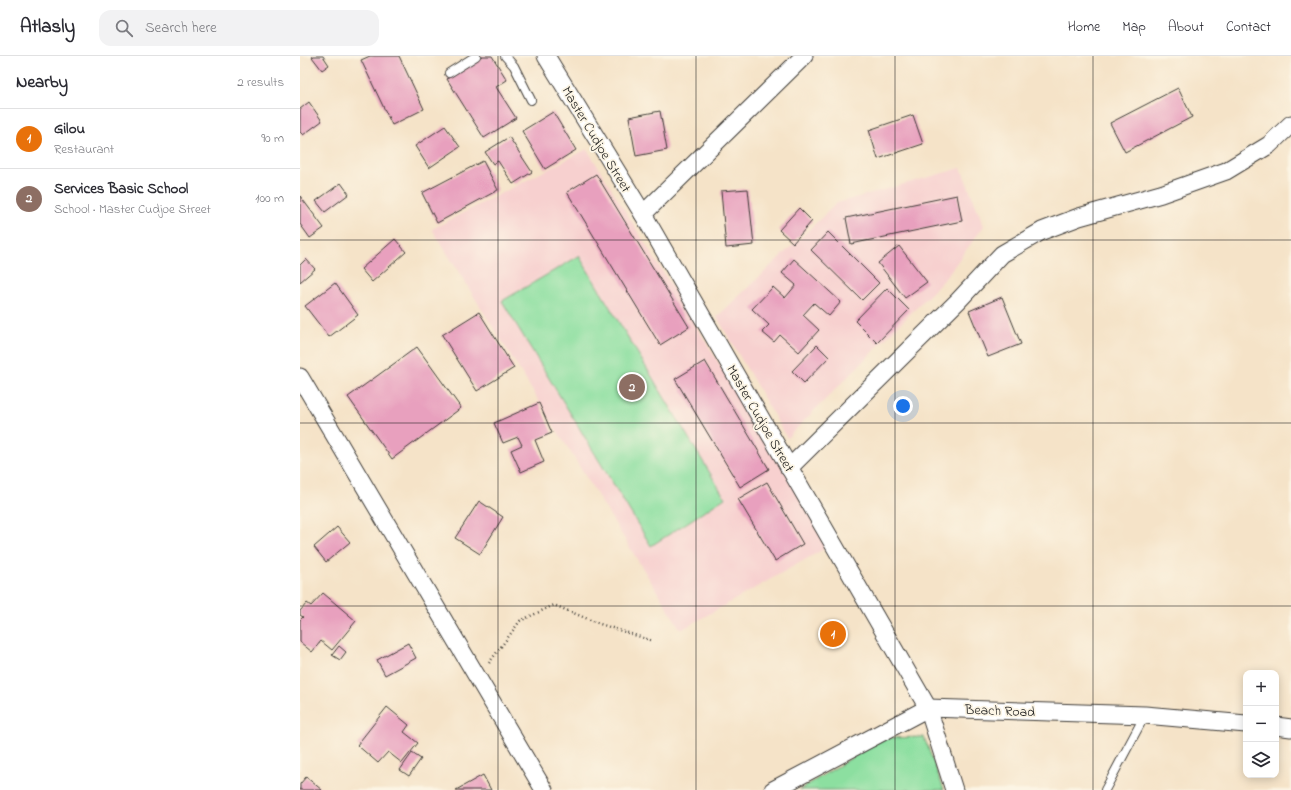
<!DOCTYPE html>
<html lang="en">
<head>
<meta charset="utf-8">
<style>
  :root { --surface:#fff; --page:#f2f2f3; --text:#2b2b33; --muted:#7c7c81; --line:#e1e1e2; --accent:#1f6fb2 }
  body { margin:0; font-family:"Indie Flower",sans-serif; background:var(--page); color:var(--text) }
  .controls { position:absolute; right:12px; bottom:12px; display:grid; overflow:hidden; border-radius:8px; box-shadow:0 2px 10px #0003 }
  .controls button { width:36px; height:36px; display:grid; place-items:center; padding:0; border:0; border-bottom:1px solid var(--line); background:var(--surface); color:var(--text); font:20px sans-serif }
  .you { position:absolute; left:603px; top:350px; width:14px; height:14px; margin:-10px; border:3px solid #fff; border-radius:50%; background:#1a73e8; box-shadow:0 0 0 6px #1a73e833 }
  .badge { display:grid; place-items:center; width:26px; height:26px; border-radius:50%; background:var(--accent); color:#fff; font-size:13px; font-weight:700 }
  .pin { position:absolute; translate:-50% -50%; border:2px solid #fff; box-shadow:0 1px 4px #0006 }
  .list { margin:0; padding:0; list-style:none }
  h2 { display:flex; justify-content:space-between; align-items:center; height:52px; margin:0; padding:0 16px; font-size:17px }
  h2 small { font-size:13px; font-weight:400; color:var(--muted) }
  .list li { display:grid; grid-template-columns:26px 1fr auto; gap:12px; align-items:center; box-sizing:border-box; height:60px; padding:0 16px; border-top:1px solid var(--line) }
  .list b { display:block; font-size:15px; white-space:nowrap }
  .list p { margin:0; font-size:13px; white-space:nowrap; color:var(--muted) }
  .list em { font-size:13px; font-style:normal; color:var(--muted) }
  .icon { flex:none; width:22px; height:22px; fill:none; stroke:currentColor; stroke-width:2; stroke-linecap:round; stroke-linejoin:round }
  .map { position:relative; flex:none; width:991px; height:734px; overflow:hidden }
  header { display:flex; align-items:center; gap:24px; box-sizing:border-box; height:56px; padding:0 20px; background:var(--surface); border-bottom:1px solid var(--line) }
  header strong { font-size:19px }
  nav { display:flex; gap:22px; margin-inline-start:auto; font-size:14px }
  .search { width:280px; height:36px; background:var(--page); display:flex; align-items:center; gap:10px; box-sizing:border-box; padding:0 14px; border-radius:12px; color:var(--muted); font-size:15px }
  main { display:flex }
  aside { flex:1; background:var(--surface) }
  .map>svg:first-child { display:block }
  .built { fill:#f7d0cf }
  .green { fill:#8cdfa0; stroke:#547e5e }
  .building { fill:#e8a0be }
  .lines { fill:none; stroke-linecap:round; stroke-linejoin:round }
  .service-casing { stroke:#3d3a36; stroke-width:10 }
  .minor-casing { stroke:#3d3a36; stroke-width:19 }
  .path { stroke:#3d3a36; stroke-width:2.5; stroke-dasharray:1 3; stroke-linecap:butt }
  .service { stroke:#fff; stroke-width:8 }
  .minor { stroke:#fff; stroke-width:17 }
  .grid { fill:none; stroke:#1c1c1c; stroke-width:1; stroke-opacity:0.55 }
  .labels { text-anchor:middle; stroke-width:3.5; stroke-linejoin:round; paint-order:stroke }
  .street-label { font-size:14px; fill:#1c1c1c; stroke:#fcf5e5 }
</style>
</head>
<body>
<header>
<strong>Atlasly</strong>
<div class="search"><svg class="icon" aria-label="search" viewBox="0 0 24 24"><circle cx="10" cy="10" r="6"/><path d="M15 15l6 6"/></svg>Search here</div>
<nav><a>Home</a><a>Map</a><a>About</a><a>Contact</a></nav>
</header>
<main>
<aside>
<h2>Nearby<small>2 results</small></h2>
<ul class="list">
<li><span class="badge" style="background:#e8710a">1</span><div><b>Gilou</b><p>Restaurant</p></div><em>90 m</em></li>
<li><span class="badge" style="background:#8d6e63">2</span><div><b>Services Basic School</b><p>School · Master Cudjoe Street</p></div><em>100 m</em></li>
</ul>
</aside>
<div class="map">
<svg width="991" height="734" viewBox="0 0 991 734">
  <rect width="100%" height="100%" fill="#fcf5e5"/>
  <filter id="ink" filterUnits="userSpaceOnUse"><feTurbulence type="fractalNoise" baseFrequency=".025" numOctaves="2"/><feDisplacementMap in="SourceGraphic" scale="8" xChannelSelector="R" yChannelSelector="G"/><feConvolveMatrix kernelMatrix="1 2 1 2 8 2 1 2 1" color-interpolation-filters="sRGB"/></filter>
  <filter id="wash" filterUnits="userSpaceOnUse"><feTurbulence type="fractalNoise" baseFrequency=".012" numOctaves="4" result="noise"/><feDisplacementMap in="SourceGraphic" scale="16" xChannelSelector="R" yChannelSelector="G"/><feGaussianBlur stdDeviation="0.9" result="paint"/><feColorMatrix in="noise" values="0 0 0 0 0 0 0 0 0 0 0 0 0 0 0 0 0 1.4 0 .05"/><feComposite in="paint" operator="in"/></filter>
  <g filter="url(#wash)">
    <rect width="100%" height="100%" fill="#f5e3c8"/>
    <!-- built -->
    <g class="built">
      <path d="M 287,93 L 531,489 L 381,574 L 132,173 Z"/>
      <path d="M 661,112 L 684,170 L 643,225 L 487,382 L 417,261 L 537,147 Z"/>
    </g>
    <!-- green -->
    <g class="green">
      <path d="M 279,200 L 425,442 L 351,490 L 202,245 Z"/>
      <path d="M 624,681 L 644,734 L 499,734 L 584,682 Z"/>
    </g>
    <g id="blocks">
      <!-- building -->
      <g class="building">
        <path d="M 14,0 L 23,0 L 29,9 L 22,14 L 12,1 Z"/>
        <path d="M 70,0 L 99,0 L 124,53 L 92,69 L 61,4 Z"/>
        <path d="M 182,0 L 192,0 L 207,24 L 196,31 L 216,62 L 184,82 L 147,23 Z"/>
        <path d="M 878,32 L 892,61 L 825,96 L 810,67 Z"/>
        <path d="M 9,46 L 22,65 L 3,79 L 0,76 L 0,53 Z"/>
        <path d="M 360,55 L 367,94 L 336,100 L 329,61 Z"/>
        <path d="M 253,56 L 276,94 L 245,113 L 222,75 Z"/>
        <path d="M 613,59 L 623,88 L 578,103 L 569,74 Z"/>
        <path d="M 145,70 L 160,91 L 129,112 L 115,90 Z"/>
        <path d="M 209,81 L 232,116 L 213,128 L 198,105 L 193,108 L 185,96 Z"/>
        <path d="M 183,105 L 198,134 L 137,167 L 122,137 Z"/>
        <path d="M 296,118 L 389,271 L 360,289 L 267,136 Z"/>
        <path d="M 41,127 L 49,138 L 25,156 L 16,145 Z"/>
        <path d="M 448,133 L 454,189 L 426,192 L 421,135 Z"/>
        <path d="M 657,139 L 662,165 L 551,188 L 546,162 Z"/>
        <path d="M 0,140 L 24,172 L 10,182 L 0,168 Z"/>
        <path d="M 499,152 L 512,165 L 493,187 L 479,174 Z"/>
        <path d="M 528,176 L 579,227 L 562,244 L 511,194 Z"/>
        <path d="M 95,183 L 106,196 L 72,226 L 61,213 Z"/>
        <path d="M 599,190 L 627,226 L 605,242 L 578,207 Z"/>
        <path d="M 6,203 L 15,213 L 0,226 L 0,209 Z"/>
        <path d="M 494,203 L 541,246 L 529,260 L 514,247 L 503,259 L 519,274 L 499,296 L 480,279 L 474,286 L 462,276 L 469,269 L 452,253 L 473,231 L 485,242 L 496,229 L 482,217 Z"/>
        <path d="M 35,227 L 58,259 L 29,281 L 5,250 Z"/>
        <path d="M 587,232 L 609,254 L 577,287 L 555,265 Z"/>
        <path d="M 702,241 L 721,288 L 688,301 L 669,255 Z"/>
        <path d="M 179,256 L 214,312 L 177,335 L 142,279 Z"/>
        <path d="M 517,289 L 529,301 L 504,327 L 492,315 Z"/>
        <path d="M 117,291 L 161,352 L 92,403 L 48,341 Z"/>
        <path d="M 405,305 L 469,413 L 440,431 L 375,323 Z"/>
        <path d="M 239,347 L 252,377 L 235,384 L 244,406 L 221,416 L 211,394 L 222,389 L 218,381 L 203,387 L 194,367 Z"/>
        <path d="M 467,426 L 503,488 L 475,505 L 438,443 Z"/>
        <path d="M 179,445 L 203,461 L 180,498 L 155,482 Z"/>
        <path d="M 37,471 L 50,486 L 26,506 L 14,491 Z"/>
        <path d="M 23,537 L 56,565 L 32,594 L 21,585 L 12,596 L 0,586 L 0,564 L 3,561 L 0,559 L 0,555 L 7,547 L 11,550 Z"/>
        <path d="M 108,587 L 116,602 L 85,619 L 77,604 Z"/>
        <path d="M 39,590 L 46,596 L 40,604 L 32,599 Z"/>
        <path d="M 87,651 L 109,669 L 104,676 L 118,687 L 102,707 L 88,696 L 78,707 L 57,689 Z"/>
        <path d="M 112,697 L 121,703 L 109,720 L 100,714 Z"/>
        <path d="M 183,719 L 191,734 L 156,734 Z"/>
        <path d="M 6,721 L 22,734 L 0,734 L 0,728 Z"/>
      </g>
    </g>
  </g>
  <g filter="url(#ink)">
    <use href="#blocks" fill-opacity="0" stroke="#3d3a36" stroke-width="1"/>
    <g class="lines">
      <defs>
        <g id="service">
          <path d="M 205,0 L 214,10 L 231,44"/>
          <path d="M 149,17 L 176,0"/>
          <path d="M 805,734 L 845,659"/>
        </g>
        <g id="minor">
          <path d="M 246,0 L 343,158 L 628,652 L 654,734"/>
          <path d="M 343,158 L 504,0"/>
          <path d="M 0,321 L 244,734"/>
          <path d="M 489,412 L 658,245 L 702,198 L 742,175 L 779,161 L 861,138 L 926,115 L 969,89 L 991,68"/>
          <path d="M 976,670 L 991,672"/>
          <path d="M 473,734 L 628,652 L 845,659 L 946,668"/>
        </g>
      </defs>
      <!-- service casing -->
      <use href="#service" class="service-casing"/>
      <!-- minor casing -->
      <use href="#minor" class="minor-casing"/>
      <!-- path -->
      <path class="path" d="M 189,607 L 220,565 L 254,549 L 300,568 L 353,585"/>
      <!-- service -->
      <use href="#service" class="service"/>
      <!-- minor -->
      <use href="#minor" class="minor"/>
    </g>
  </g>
  <!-- grid -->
  <path class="grid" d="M 198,0 L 198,734M 396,0 L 396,734M 595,0 L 595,734M 793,0 L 793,734M 0,184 L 991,184M 0,367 L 991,367M 0,550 L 991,550"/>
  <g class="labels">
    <!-- street labels -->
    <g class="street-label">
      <text transform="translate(297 83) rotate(59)" y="5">Master Cudjoe Street</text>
      <text transform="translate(461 362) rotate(60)" y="5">Master Cudjoe Street</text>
      <text transform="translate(700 654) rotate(2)" y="5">Beach Road</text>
    </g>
  </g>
</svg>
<div class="controls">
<button>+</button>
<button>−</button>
<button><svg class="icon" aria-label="layers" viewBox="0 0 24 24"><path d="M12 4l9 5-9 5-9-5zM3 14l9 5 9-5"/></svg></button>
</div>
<div class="you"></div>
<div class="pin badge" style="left:533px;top:578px;background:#e8710a">1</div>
<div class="pin badge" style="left:332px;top:331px;background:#8d6e63">2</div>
</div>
</main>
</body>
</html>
